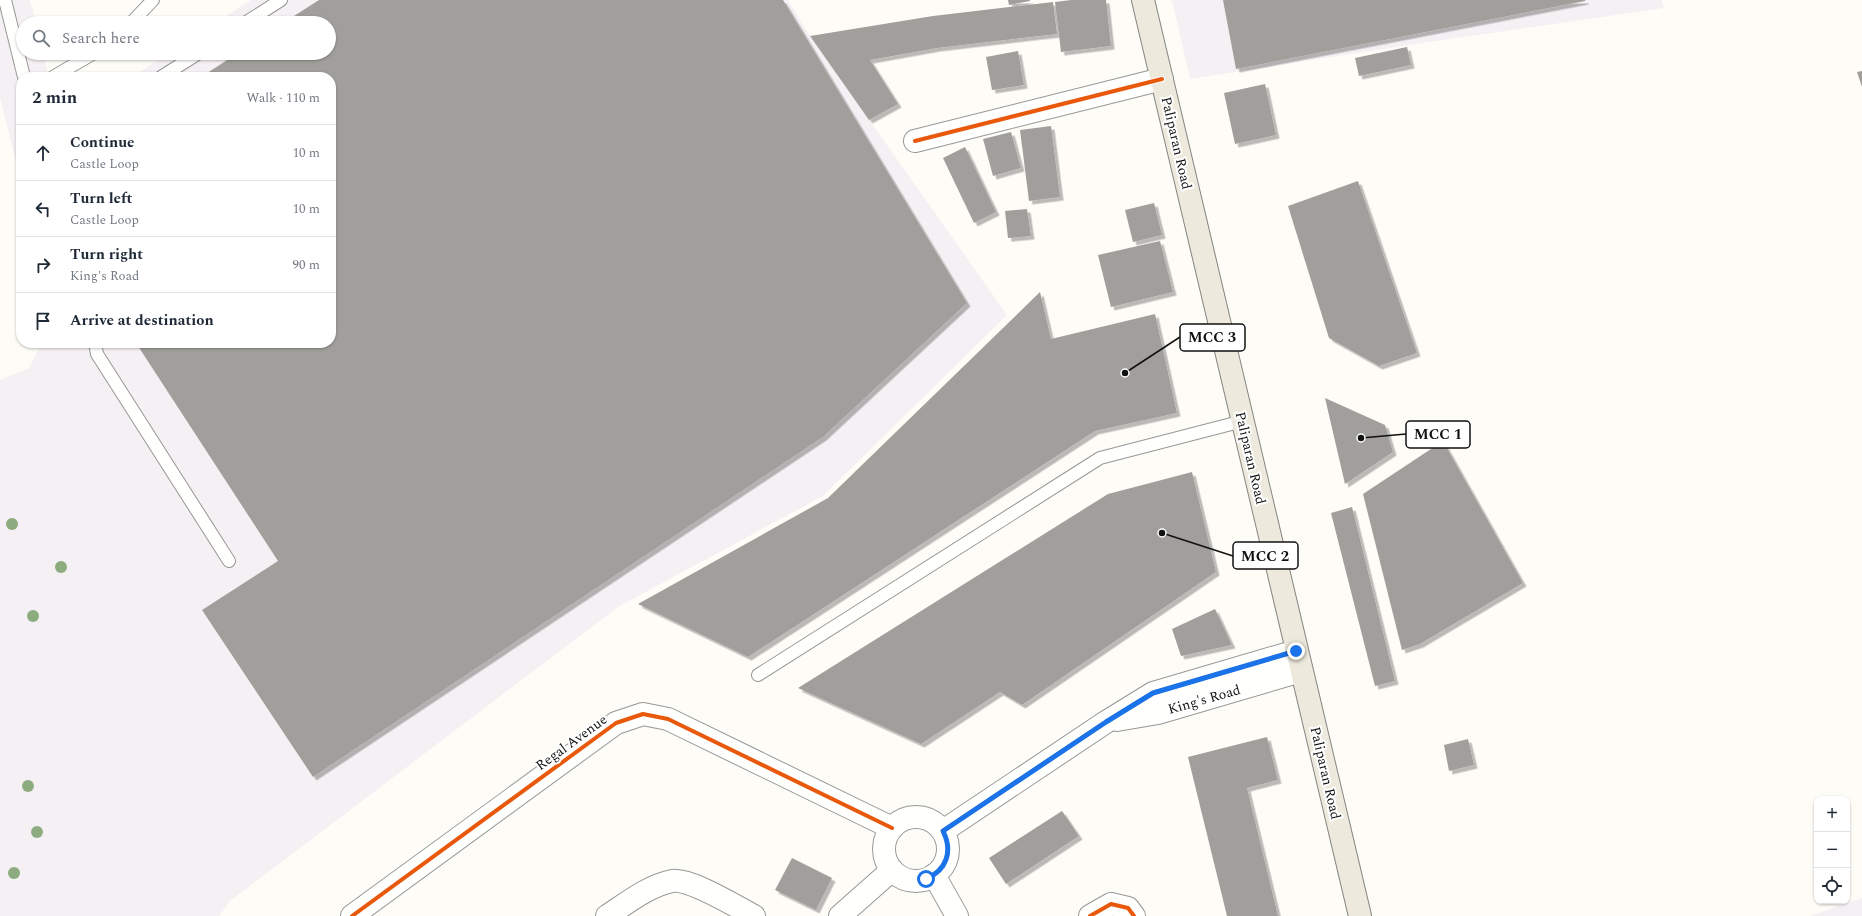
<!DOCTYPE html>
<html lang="en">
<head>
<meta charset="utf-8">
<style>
  :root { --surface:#fff; --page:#f6f6f7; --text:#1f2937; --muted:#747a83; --line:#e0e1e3 }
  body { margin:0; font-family:Spectral,serif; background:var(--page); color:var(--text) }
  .controls { position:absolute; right:12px; bottom:12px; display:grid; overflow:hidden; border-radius:8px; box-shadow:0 1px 3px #0004 }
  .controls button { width:36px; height:36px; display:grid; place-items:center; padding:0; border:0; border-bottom:1px solid var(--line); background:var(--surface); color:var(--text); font:20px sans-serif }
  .stop { position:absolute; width:12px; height:12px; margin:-9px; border:3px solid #1a73e8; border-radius:50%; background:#fff }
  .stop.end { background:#1a73e8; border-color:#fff; box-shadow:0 1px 4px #0008 }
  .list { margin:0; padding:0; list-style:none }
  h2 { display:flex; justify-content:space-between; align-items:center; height:52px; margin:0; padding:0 16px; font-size:17px }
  h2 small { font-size:13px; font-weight:400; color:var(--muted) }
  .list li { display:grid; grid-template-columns:26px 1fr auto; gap:12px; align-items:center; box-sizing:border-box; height:56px; padding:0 16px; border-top:1px solid var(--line) }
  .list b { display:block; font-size:15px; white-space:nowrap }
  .list p { margin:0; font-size:13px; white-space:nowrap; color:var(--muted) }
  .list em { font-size:13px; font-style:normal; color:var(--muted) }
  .icon { flex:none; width:22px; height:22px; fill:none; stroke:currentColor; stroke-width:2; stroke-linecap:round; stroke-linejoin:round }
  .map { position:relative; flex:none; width:1862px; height:916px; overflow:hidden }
  .search { position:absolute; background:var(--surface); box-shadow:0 1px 3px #0004; left:16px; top:16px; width:320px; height:44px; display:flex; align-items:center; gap:10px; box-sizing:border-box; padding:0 14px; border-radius:22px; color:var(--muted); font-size:15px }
  .panel { position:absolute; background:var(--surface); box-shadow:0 1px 3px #0004; left:16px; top:72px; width:320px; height:276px; border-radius:16px }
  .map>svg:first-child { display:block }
  .industrial { fill:#f5f0f3 }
  .building { fill:#a19f9c; filter:url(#shadow) }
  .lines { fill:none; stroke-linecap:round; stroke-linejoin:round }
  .lane-casing { stroke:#979795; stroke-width:14 }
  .street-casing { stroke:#979795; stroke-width:24 }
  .primary-casing { stroke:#858482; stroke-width:24 }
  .lane { stroke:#fffffe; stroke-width:12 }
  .street { stroke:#fffffe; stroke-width:22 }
  .primary { stroke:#ede9dc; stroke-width:22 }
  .cycleway-casing { stroke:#fff; stroke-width:6 }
  .cycleway { stroke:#e8590c; stroke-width:4 }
  .tree { fill:#8cac80 }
  .route { stroke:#1a73e8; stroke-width:5 }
  .labels { text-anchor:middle; stroke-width:4; stroke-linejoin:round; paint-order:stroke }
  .street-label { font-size:14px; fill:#111; stroke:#fff }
  .leader { fill:none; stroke:#111; stroke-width:1.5 }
  .callout-dot { fill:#111; stroke:#fff; stroke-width:1.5 }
  .callout { fill:#fff; stroke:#111; stroke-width:1.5 }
  .callout-label { font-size:15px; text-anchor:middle; font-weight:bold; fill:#111 }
</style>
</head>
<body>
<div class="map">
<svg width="1862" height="916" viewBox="0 0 1862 916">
  <defs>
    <filter id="shadow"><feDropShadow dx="3.5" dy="3.5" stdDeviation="0" flood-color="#0004"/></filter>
  </defs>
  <rect width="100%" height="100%" fill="#fdfcf7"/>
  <!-- industrial -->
  <g class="industrial">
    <path d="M 0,0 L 30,0 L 36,23 L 23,23 L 23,53 L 43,53 L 49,77 L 21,77 L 21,182 L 0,97 Z"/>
    <path d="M 251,0 L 788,0 L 810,36 L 1007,315 L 823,496 L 618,607 L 230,901 L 219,916 L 0,916 L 0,380 L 29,368 L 42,343 L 331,343 L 331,77 L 132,77 L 169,53 L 329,53 L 329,23 L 215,23 Z"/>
    <path d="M 1172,0 L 1662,0 L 1664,8 L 1435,41 L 1190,79 Z"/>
    <path d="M 1862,898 L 1862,916 L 1810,916 Z"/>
  </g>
  <!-- building -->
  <g class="building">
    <path d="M 319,0 L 783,0 L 967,303 L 823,437 L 313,777 L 202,610 L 278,561 L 136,343 L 331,343 L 331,77 L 201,77 L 238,53 L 329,53 L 329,23 L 283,23 Z"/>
    <path d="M 1008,0 L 1030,0 L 1030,1 L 1009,5 Z"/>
    <path d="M 1071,0 L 1106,0 L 1111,46 L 1061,52 L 1055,2 Z"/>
    <path d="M 1223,0 L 1585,0 L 1585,1 L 1236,69 Z"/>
    <path d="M 1053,2 L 1057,34 L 937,48 L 870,60 L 898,104 L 869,120 L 810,36 L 933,16 Z"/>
    <path d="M 1407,47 L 1411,65 L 1359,76 L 1355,58 Z"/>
    <path d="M 1018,51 L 1024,85 L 992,90 L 986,57 Z"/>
    <path d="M 1862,71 L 1862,87 L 1857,72 Z"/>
    <path d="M 1265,84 L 1276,135 L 1235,144 L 1224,93 Z"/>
    <path d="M 1051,126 L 1060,197 L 1029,201 L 1020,130 Z"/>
    <path d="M 1011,132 L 1021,168 L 993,176 L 983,139 Z"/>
    <path d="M 965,147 L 996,212 L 974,223 L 943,158 Z"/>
    <path d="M 1358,181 L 1417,353 L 1379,366 L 1329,338 L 1288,206 Z"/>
    <path d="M 1154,203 L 1162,235 L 1133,242 L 1125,210 Z"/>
    <path d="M 1027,209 L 1031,236 L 1008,238 L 1005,211 Z"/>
    <path d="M 1160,241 L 1173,292 L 1111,307 L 1098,255 Z"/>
    <path d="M 1040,292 L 1051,339 L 1155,314 L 1177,413 L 1095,431 L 748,657 L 638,604 L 828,498 Z"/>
    <path d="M 1325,398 L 1385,425 L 1393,452 L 1345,484 Z"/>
    <path d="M 1443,441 L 1523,583 L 1420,644 L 1402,650 L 1363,494 Z"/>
    <path d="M 1192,472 L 1216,572 L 1022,705 L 1000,692 L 921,744 L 798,688 L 1108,494 Z"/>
    <path d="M 1352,507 L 1395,681 L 1375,686 L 1331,513 Z"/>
    <path d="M 1215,609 L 1232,645 L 1181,656 L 1172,629 Z"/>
    <path d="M 1267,737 L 1278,780 L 1247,788 L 1278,916 L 1227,916 L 1188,757 Z"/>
    <path d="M 1468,739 L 1474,765 L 1449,771 L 1444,745 Z"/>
    <path d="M 1062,811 L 1079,836 L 1006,884 L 989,858 Z"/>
    <path d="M 792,858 L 832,878 L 816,910 L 775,890 Z"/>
  </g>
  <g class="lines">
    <defs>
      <g id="lane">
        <path d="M 5,0 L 24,77"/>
        <path d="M 131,23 L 153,0"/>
        <path d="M 245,23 L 281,0"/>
        <path d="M 53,77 L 94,53"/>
        <path d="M 161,77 L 199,53"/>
        <path d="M 95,343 L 97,354 L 229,561"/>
        <path d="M 758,675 L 1100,458 L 1243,421"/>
      </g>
      <g id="street">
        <path d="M 915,141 L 1162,79"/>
        <path d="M 1117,720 L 1158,713 L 1301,671"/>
        <circle cx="916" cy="849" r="32"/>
        <path d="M 943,831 L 1106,722 L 1153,693 L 1296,651"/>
        <path d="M 934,875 L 957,916"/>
        <path d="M 352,916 L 616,723 L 643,714 L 668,719 L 892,828"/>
        <path d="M 607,916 C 627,903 648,886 672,881 C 690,878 737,907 754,916"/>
        <path d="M 840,916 L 892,870"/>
        <path d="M 1090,916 L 1111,904 L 1128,908 L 1134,916"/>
      </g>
      <path id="primary" d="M 1143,0 L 1360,916"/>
    </defs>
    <!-- lane casing -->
    <use href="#lane" class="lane-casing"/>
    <!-- street casing -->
    <use href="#street" class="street-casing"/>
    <!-- primary casing -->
    <use href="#primary" class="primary-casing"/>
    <!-- lane -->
    <use href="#lane" class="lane"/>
    <!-- street -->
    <use href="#street" class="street"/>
    <!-- primary -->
    <use href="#primary" class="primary"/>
    <defs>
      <g id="cycleway">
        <path d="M 915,141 L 1162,79"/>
        <path d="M 943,831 L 1106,722 L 1153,693 L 1296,651"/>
        <path d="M 352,916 L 616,723 L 643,714 L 668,719 L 892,828"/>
        <path d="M 1090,916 L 1111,904 L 1128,908 L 1134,916"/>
      </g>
    </defs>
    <!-- cycleway casing -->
    <use href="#cycleway" class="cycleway-casing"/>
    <!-- cycleway -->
    <use href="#cycleway" class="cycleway"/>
  </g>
  <!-- trees -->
  <g class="tree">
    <circle cx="12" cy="524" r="6"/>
    <circle cx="61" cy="567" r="6"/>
    <circle cx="33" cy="616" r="6"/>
    <circle cx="28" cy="786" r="6"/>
    <circle cx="37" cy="832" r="6"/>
    <circle cx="14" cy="873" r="6"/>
  </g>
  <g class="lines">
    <!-- route -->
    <path class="route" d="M 926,879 C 947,870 953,851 943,831 L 1106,722 L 1153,693 L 1296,651"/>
  </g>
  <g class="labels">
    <!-- street labels -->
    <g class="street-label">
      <text transform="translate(1177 143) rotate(77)" y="5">Paliparan Road</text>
      <text transform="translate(1251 458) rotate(77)" y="5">Paliparan Road</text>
      <text transform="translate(1204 699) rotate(-16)" y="5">King's Road</text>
      <text transform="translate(571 742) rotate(-36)" y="5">Regal Avenue</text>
      <text transform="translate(1326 773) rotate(77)" y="5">Paliparan Road</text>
    </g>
  </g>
  <!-- callouts -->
  <path class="leader" d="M1125 373L1180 337M1361 438L1406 434M1162 533L1233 556"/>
  <g class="callout-dot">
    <circle cx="1125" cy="373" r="4"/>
    <circle cx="1361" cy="438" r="4"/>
    <circle cx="1162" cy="533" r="4"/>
  </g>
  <g class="callout">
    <rect x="1180" y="324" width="65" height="27" rx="4"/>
    <rect x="1406" y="421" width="64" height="27" rx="4"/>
    <rect x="1233" y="542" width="65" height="27" rx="4"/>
  </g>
  <g class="callout-label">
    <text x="1212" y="342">MCC 3</text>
    <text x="1438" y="439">MCC 1</text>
    <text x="1265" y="561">MCC 2</text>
  </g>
</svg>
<div class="controls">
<button>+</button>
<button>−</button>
<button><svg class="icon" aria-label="locate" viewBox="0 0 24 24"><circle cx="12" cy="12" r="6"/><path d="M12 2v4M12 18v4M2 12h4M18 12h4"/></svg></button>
</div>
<div class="stop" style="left:926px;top:879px"></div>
<div class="stop end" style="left:1296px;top:651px"></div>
<div class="search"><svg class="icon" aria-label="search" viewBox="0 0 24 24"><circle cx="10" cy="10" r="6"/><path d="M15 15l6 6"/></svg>Search here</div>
<section class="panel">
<h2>2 min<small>Walk · 110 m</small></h2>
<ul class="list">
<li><svg class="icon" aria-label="ahead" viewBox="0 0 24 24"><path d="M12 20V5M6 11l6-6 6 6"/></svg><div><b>Continue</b><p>Castle Loop</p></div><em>10 m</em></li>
<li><svg class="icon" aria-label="left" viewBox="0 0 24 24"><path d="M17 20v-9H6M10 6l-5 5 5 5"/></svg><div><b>Turn left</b><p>Castle Loop</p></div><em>10 m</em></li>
<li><svg class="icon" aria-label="right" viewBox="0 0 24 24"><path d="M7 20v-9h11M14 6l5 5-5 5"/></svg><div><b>Turn right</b><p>King's Road</p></div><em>90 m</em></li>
<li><svg class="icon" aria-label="arrive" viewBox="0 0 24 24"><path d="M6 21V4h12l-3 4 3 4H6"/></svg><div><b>Arrive at destination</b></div></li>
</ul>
</section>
</div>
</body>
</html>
